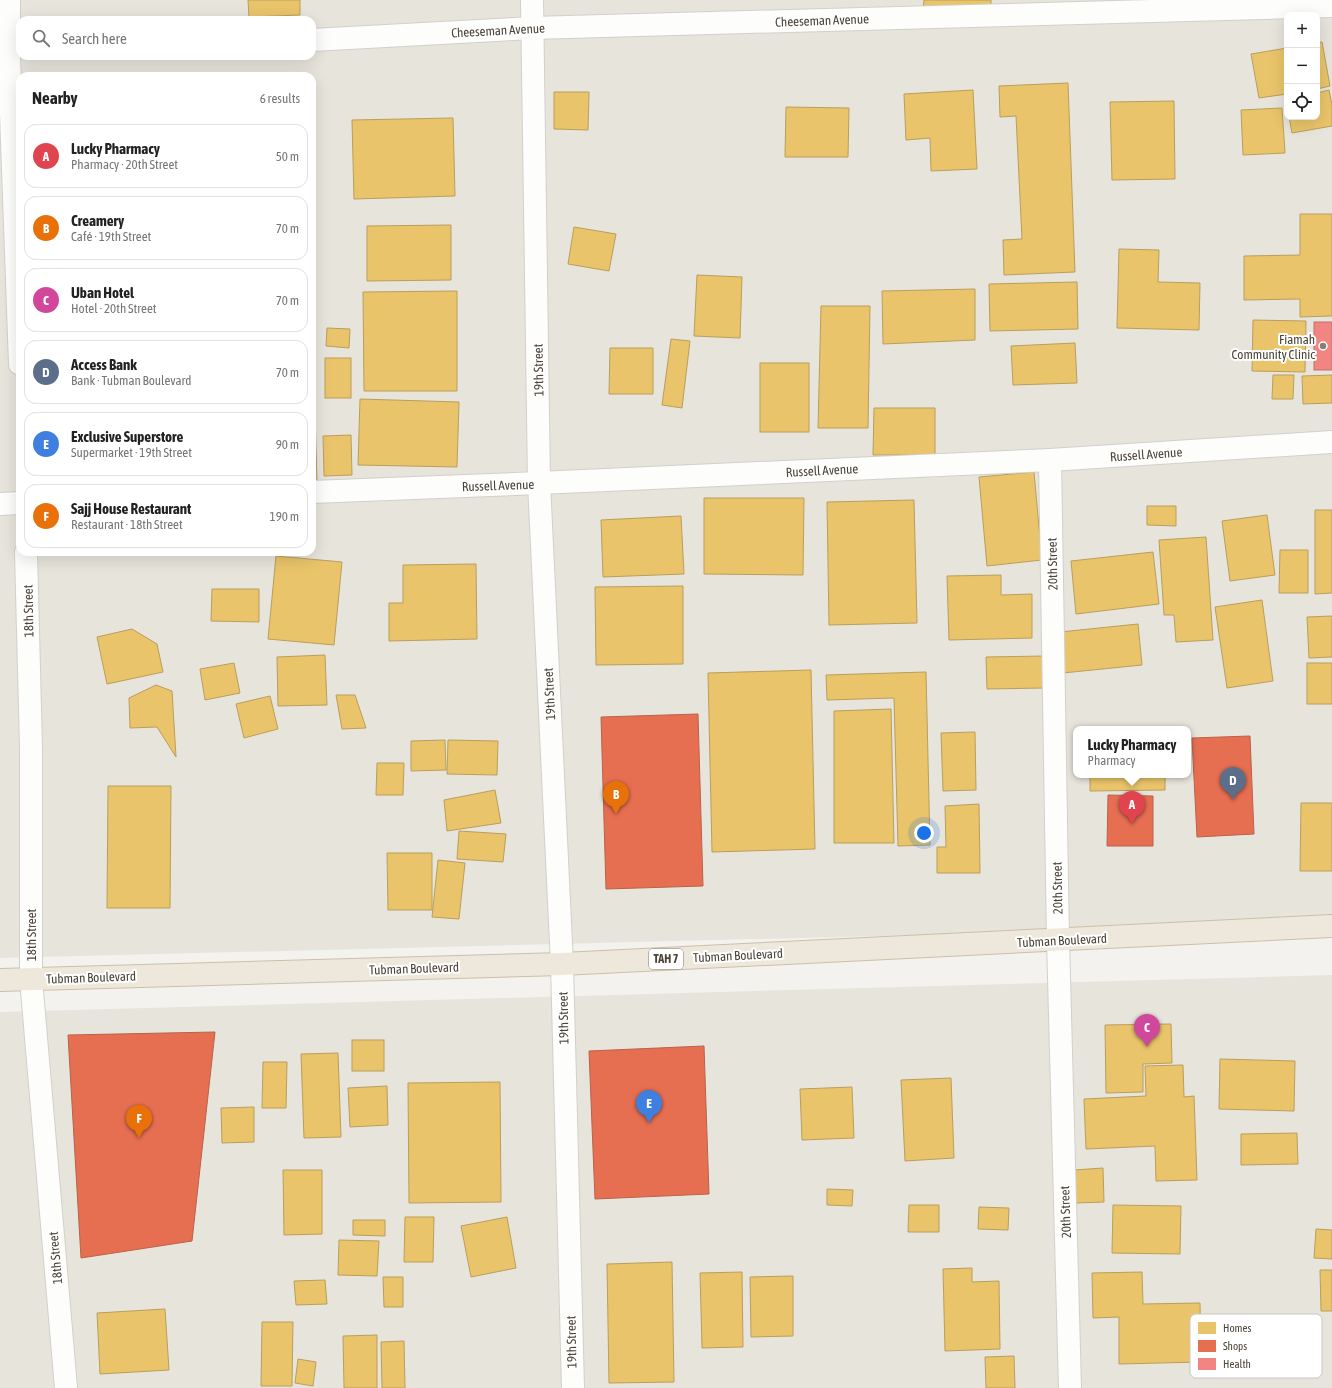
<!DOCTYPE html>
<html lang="en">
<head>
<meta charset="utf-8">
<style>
  :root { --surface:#fff; --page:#f6f6f6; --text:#222; --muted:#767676; --line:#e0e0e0; --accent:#111827 }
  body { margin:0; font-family:"Asap Condensed",sans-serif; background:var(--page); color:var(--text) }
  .controls { position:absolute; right:12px; top:12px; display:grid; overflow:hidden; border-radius:8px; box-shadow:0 4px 16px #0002 }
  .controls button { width:36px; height:36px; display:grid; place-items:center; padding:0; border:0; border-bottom:1px solid var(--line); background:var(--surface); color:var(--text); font:20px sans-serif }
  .you { position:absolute; left:924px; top:833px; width:14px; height:14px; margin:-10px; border:3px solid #fff; border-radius:50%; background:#1a73e8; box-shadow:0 0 0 6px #1a73e833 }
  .badge { display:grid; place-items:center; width:26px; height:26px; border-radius:50%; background:var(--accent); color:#fff; font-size:13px; font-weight:700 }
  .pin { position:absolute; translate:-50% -33px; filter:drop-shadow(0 1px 2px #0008) }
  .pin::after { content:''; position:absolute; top:21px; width:14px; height:12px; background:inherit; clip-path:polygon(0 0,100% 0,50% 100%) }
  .popup { position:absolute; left:1073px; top:726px; width:118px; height:52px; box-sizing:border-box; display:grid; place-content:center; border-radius:8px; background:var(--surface); filter:drop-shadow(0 1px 3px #0005); font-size:13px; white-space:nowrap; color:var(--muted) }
  .popup b { font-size:15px; color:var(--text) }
  .popup::after { content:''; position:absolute; left:50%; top:100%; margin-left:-8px; border:8px solid transparent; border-top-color:var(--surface) }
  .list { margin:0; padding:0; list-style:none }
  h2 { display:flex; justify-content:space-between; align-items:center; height:52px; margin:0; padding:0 16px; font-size:17px }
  h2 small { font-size:13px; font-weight:400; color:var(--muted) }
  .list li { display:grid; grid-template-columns:26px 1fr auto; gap:12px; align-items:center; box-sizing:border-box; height:64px; margin:0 8px 8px; padding:0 8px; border:1px solid var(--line); border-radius:12px }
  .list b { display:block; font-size:15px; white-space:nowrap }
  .list p { margin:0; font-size:13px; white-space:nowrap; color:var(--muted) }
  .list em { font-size:13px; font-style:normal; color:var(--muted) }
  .icon { flex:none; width:22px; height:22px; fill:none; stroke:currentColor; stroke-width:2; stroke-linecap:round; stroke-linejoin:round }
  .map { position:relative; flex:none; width:1332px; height:1388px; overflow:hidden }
  .search { position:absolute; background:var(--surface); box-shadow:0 4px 16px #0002; left:16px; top:16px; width:300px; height:44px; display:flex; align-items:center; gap:10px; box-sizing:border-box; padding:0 14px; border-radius:12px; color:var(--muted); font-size:15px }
  .panel { position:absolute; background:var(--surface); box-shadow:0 4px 16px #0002; left:16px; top:72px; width:300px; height:484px; border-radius:12px }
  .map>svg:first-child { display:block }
  .residential { fill:#e7e4dc; fill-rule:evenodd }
  .homes { fill:#e9c46a; stroke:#ba9e5b }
  .shops { fill:#e76f51; stroke:#b8624a }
  .health { fill:#f28482; stroke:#c0716c }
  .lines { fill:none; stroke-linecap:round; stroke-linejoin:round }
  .minor-casing { stroke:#d2d0cb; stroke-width:24 }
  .highway-casing { stroke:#ccbfa9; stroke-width:24 }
  .minor { stroke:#fdfdfc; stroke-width:22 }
  .highway { stroke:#ede8db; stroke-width:22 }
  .poi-dot { fill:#868178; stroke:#fff; stroke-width:1.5 }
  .labels { text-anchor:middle; stroke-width:4; stroke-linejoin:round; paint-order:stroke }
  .shield { fill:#fff; stroke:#817c74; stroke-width:1 }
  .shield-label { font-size:12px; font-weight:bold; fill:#4b4439 }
  .street-label { font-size:13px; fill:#4b4439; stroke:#fff }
  .poi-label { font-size:13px; fill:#4b4439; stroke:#fff; text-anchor:end }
  .key { fill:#fff; stroke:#c9c7c4; stroke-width:1 }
  .key-label { font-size:11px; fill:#4b4439 }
</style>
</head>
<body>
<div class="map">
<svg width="1332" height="1388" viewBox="0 0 1332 1388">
  <rect width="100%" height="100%" fill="#f4f2ee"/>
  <!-- residential -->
  <g class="residential">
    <path d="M 0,0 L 1332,0 L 1332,918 L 1036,932 L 0,958 ZM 1287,15 L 1317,15 L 1317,117 L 1287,117 ZM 20,20 L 312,20 L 312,56 L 20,56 ZM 20,76 L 312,76 L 312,552 L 20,552 ZM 1076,729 L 1188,729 L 1188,775 L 1076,775 Z"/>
    <path d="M 1332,975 L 1332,1388 L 0,1388 L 0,1012 Z"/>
  </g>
  <!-- homes -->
  <g class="homes">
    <path d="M 248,0 L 300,0 L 300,15 L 249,17 Z"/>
    <path d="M 924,0 L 991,0 L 991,14 L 923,12 Z"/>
    <path d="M 1322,42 L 1330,86 L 1317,89 L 1317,43 Z"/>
    <path d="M 1287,48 L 1287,94 L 1259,98 L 1251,54 Z"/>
    <path d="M 1068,83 L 1075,272 L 1004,275 L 1003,240 L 1022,239 L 1016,116 L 1000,117 L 999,86 Z"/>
    <path d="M 973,90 L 977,169 L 931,171 L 930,138 L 906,140 L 904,94 Z"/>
    <path d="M 1329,90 L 1332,105 L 1332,126 L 1292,133 L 1289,117 L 1317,117 L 1317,93 Z"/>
    <path d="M 554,92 L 589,92 L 588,130 L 554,129 Z"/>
    <path d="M 1174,101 L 1175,179 L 1112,180 L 1110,102 Z"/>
    <path d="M 786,107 L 849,108 L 848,157 L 785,157 Z"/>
    <path d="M 1282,108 L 1285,153 L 1243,155 L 1241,110 Z"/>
    <path d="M 453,118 L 455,196 L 354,199 L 352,120 Z"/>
    <path d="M 1300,214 L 1332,214 L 1332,316 L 1300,317 L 1300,299 L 1244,300 L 1244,256 L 1300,255 Z"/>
    <path d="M 451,225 L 451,280 L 367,281 L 367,226 Z"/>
    <path d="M 574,227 L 616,234 L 609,271 L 568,264 Z"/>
    <path d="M 1119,249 L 1159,250 L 1158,282 L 1200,283 L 1199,330 L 1117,328 Z"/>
    <path d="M 697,275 L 742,277 L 740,338 L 694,336 Z"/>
    <path d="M 1077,282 L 1078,329 L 990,331 L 989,284 Z"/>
    <path d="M 975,289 L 975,340 L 883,344 L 882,291 Z"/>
    <path d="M 457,291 L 457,391 L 364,391 L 363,292 Z"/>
    <path d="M 821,306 L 870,306 L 868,428 L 818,428 Z"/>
    <path d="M 1253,320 L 1306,321 L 1305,372 L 1252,371 Z"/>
    <path d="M 327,328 L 350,329 L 349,348 L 326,346 Z"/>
    <path d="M 671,339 L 690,341 L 682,408 L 662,405 Z"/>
    <path d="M 1075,343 L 1077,383 L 1013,385 L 1011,346 Z"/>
    <path d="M 610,348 L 653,348 L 653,394 L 609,394 Z"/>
    <path d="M 312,354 L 313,354 L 314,389 L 312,389 Z"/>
    <rect x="325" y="358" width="26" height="40"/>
    <rect x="760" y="363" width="49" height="69"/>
    <path d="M 1273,375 L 1294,375 L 1293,399 L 1272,399 Z"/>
    <path d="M 1332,375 L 1332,403 L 1303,404 L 1302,376 Z"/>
    <path d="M 360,399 L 459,402 L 457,467 L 358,465 Z"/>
    <path d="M 874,408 L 935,408 L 935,455 L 873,455 Z"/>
    <path d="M 312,415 L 315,415 L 317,480 L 312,480 Z"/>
    <path d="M 351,435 L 352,475 L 324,476 L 323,436 Z"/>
    <path d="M 1034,472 L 1042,560 L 987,566 L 979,477 Z"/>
    <path d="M 704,498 L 804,498 L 803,575 L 704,574 Z"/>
    <path d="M 914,500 L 917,623 L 829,625 L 827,502 Z"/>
    <path d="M 1147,506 L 1176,506 L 1176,526 L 1147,525 Z"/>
    <path d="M 1315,510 L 1332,510 L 1332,593 L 1315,594 Z"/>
    <path d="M 1267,515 L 1275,575 L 1230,581 L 1222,521 Z"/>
    <path d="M 681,516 L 684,574 L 603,577 L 601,520 Z"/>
    <path d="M 1206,537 L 1213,640 L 1176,642 L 1174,615 L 1164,615 L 1159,540 Z"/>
    <path d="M 1280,550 L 1308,550 L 1308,593 L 1279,593 Z"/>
    <path d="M 1153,552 L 1159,604 L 1076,614 L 1071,561 Z"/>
    <path d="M 276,556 L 342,562 L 334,645 L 268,639 Z"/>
    <path d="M 476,564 L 477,639 L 389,641 L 389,603 L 403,603 L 403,565 Z"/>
    <path d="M 1001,575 L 1001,595 L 1032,594 L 1032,638 L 949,640 L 947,576 Z"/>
    <path d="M 683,586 L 683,664 L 596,665 L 595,587 Z"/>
    <path d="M 212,589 L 259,589 L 259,622 L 211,621 Z"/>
    <path d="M 1262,600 L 1273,681 L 1227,688 L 1215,607 Z"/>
    <path d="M 1332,616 L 1332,657 L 1309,658 L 1307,617 Z"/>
    <path d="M 1138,624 L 1142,665 L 1063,673 L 1060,632 Z"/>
    <path d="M 132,629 L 157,644 L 163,672 L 107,684 L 97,637 Z"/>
    <path d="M 325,655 L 327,705 L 278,706 L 277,657 Z"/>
    <path d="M 1044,656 L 1044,688 L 987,689 L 986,657 Z"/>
    <path d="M 234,663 L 240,693 L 205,700 L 200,669 Z"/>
    <rect x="1307" y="663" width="25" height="41"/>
    <path d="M 811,670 L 815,849 L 712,852 L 708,673 Z"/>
    <path d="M 926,672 L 930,845 L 898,846 L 894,698 L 827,700 L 826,675 Z"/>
    <path d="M 156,685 L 172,691 L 176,757 L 157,727 L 130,728 L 129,698 Z"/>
    <path d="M 336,695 L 355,695 L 366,728 L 342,729 Z"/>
    <path d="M 270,696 L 278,729 L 244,738 L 236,704 Z"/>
    <path d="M 891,709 L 894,843 L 834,843 L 834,711 Z"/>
    <path d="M 975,732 L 976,790 L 943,791 L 941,733 Z"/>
    <path d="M 445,740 L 446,770 L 411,771 L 411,741 Z"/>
    <path d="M 448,740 L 498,741 L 497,775 L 447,774 Z"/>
    <path d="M 377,763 L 404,763 L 403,795 L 376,795 Z"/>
    <path d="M 1090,775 L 1165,775 L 1165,790 L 1090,791 Z"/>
    <path d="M 108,786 L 171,786 L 170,908 L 107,908 Z"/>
    <path d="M 495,790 L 501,823 L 447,831 L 444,800 Z"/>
    <path d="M 1301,803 L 1332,803 L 1332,871 L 1300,871 Z"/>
    <path d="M 979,804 L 980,873 L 937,873 L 937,847 L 946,847 L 945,806 Z"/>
    <path d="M 459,831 L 506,834 L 503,862 L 457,859 Z"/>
    <path d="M 387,853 L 432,853 L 432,910 L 388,910 Z"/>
    <path d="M 438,860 L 465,863 L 459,919 L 432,917 Z"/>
    <path d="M 1171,1024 L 1172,1063 L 1143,1064 L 1143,1092 L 1106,1093 L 1105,1025 Z"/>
    <rect x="352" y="1040" width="32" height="31"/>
    <path d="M 338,1053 L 341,1137 L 304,1138 L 301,1054 Z"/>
    <path d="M 1220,1059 L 1295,1061 L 1294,1111 L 1219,1109 Z"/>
    <path d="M 263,1062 L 287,1062 L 286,1108 L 262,1108 Z"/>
    <path d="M 1183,1065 L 1184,1097 L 1194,1096 L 1197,1180 L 1156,1181 L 1155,1146 L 1086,1149 L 1084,1099 L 1146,1096 L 1145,1066 Z"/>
    <path d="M 951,1078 L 954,1158 L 905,1161 L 901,1080 Z"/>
    <path d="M 500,1082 L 501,1202 L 409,1203 L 408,1083 Z"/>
    <path d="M 387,1086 L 388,1125 L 350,1127 L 348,1088 Z"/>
    <path d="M 852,1087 L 854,1138 L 802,1140 L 800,1089 Z"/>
    <path d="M 254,1107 L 254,1142 L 222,1143 L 221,1108 Z"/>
    <path d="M 1297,1133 L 1298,1164 L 1241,1165 L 1241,1134 Z"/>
    <path d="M 1103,1168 L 1104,1202 L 1076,1203 L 1074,1170 Z"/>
    <path d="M 283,1170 L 322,1170 L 322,1234 L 284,1235 Z"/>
    <path d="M 827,1189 L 853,1190 L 852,1206 L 827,1205 Z"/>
    <path d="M 909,1205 L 939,1205 L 939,1232 L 908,1232 Z"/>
    <path d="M 1113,1205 L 1181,1206 L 1180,1254 L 1112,1253 Z"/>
    <path d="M 979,1207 L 1009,1208 L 1008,1230 L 978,1229 Z"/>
    <path d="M 405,1217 L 434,1217 L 433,1262 L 404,1262 Z"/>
    <path d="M 507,1217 L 516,1268 L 471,1277 L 461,1226 Z"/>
    <path d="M 353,1220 L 385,1220 L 385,1236 L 353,1235 Z"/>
    <path d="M 1316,1229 L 1332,1230 L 1332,1259 L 1314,1258 Z"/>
    <path d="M 339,1240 L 379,1241 L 377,1276 L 338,1275 Z"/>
    <path d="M 672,1262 L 674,1382 L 609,1383 L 607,1264 Z"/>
    <path d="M 972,1268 L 972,1282 L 999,1281 L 1000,1349 L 945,1351 L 943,1269 Z"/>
    <path d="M 1320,1270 L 1332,1270 L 1332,1311 L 1321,1311 Z"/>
    <path d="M 742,1272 L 743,1347 L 702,1348 L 700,1273 Z"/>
    <path d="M 1142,1272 L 1143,1304 L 1200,1303 L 1201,1362 L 1119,1364 L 1119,1317 L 1093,1318 L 1092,1273 Z"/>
    <path d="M 793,1276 L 793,1336 L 751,1337 L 750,1277 Z"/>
    <path d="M 383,1277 L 403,1277 L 403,1307 L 384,1307 Z"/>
    <path d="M 325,1280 L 327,1304 L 296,1305 L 294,1281 Z"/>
    <path d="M 165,1309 L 169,1370 L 100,1374 L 97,1313 Z"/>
    <path d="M 262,1322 L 293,1322 L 292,1386 L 261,1386 Z"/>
    <path d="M 377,1335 L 377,1388 L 344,1388 L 343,1336 Z"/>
    <path d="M 404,1341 L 405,1388 L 382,1388 L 381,1342 Z"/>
    <path d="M 1014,1356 L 1015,1388 L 986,1388 L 985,1357 Z"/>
    <path d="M 298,1359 L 316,1362 L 313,1386 L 295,1383 Z"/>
  </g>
  <!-- shops -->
  <g class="shops">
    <path d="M 698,714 L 703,886 L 606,889 L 601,717 Z"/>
    <path d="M 1250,736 L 1254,834 L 1197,837 L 1192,738 Z"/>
    <path d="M 1108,795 L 1153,796 L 1153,846 L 1107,846 Z"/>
    <path d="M 215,1032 L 192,1241 L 81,1258 L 68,1035 Z"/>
    <path d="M 704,1046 L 709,1194 L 595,1199 L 589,1051 Z"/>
  </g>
  <!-- health -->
  <rect class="health" x="1314" y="322" width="18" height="48"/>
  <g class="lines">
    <defs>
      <g id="minor">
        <path d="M 9,0 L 9,57 L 20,364"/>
        <path d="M 532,0 L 539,483 L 562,964 L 573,1388"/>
        <path d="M 312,40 L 532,28 L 1332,6"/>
        <path d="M 1050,460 L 1058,940 L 1070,1388"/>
        <path d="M 312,492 L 539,483 L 1050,460 L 1332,442"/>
        <path d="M 0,504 L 20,503"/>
        <path d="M 26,552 L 31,748 L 31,979 L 66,1388"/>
      </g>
      <path id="highway" d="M 0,980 L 562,964 L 1332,926"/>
    </defs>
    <!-- minor casing -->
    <use href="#minor" class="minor-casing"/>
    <!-- highway casing -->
    <use href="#highway" class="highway-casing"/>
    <!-- minor -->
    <use href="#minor" class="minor"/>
    <!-- highway -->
    <use href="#highway" class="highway"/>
  </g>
  <!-- markers -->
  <circle class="poi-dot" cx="1323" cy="346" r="4"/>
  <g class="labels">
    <!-- shield labels -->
    <rect class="shield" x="649" y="949" width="34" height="20" rx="3"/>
    <g class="shield-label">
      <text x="666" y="963">TAH 7</text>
    </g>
    <!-- street labels -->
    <g class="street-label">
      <text transform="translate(822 20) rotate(-2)" y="5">Cheeseman Avenue</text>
      <text transform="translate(498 30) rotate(-3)" y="5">Cheeseman Avenue</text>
      <text transform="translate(538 370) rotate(-91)" y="5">19th Street</text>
      <text transform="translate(1146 454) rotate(-4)" y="5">Russell Avenue</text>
      <text transform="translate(822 470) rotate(-3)" y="5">Russell Avenue</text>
      <text transform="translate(498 485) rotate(-2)" y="5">Russell Avenue</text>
      <text transform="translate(1052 564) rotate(-91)" y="5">20th Street</text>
      <text transform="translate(28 611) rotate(-91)" y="5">18th Street</text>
      <text transform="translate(549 694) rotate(-93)" y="5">19th Street</text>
      <text transform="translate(1057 888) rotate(-91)" y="5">20th Street</text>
      <text transform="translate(31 935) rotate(-90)" y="5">18th Street</text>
      <text transform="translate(1062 940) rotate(-3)" y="5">Tubman Boulevard</text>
      <text transform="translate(738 955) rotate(-3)" y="5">Tubman Boulevard</text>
      <text transform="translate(414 968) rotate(-2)" y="5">Tubman Boulevard</text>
      <text transform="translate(91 977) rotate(-2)" y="5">Tubman Boulevard</text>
      <text transform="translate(563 1018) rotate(-91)" y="5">19th Street</text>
      <text transform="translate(1065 1212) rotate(-92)" y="5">20th Street</text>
      <text transform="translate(55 1258) rotate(-95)" y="5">18th Street</text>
      <text transform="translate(571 1342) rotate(-91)" y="5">19th Street</text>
    </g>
    <!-- poi labels -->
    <g class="poi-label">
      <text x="1315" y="344">Fiamah<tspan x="1315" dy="15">Community Clinic</tspan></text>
    </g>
  </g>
  <!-- legend -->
  <rect x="1190" y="1314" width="132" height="64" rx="6" class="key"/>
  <rect x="1198" y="1322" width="18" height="12" fill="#e9c46a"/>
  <rect x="1198" y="1340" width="18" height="12" fill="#e76f51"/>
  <rect x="1198" y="1358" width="18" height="12" fill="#f28482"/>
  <g class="key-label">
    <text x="1223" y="1332">Homes</text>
    <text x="1223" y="1350">Shops</text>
    <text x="1223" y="1368">Health</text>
  </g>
</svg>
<div class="controls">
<button>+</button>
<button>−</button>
<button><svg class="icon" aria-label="locate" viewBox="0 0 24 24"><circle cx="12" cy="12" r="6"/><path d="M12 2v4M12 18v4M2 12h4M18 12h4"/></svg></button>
</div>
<div class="you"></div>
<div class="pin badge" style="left:1132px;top:824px;background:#e0444e">A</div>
<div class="popup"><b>Lucky Pharmacy</b>Pharmacy</div>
<div class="pin badge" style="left:616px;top:814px;background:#e8710a">B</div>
<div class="pin badge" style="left:1147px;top:1047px;background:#d1479c">C</div>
<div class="pin badge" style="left:1233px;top:800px;background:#5c6f8a">D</div>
<div class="pin badge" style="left:649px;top:1123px;background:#3f7fe0">E</div>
<div class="pin badge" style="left:139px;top:1138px;background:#e8710a">F</div>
<div class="search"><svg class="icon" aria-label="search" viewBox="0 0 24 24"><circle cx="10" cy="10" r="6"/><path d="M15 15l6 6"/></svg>Search here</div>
<section class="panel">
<h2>Nearby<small>6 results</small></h2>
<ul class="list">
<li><span class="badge" style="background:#e0444e">A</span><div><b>Lucky Pharmacy</b><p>Pharmacy · 20th Street</p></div><em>50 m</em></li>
<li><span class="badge" style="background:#e8710a">B</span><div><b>Creamery</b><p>Café · 19th Street</p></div><em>70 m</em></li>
<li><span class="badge" style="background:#d1479c">C</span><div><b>Uban Hotel</b><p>Hotel · 20th Street</p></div><em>70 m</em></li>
<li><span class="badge" style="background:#5c6f8a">D</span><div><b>Access Bank</b><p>Bank · Tubman Boulevard</p></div><em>70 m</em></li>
<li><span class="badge" style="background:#3f7fe0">E</span><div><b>Exclusive Superstore</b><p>Supermarket · 19th Street</p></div><em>90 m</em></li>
<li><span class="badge" style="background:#e8710a">F</span><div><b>Sajj House Restaurant</b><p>Restaurant · 18th Street</p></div><em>190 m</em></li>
</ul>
</section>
</div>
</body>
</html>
